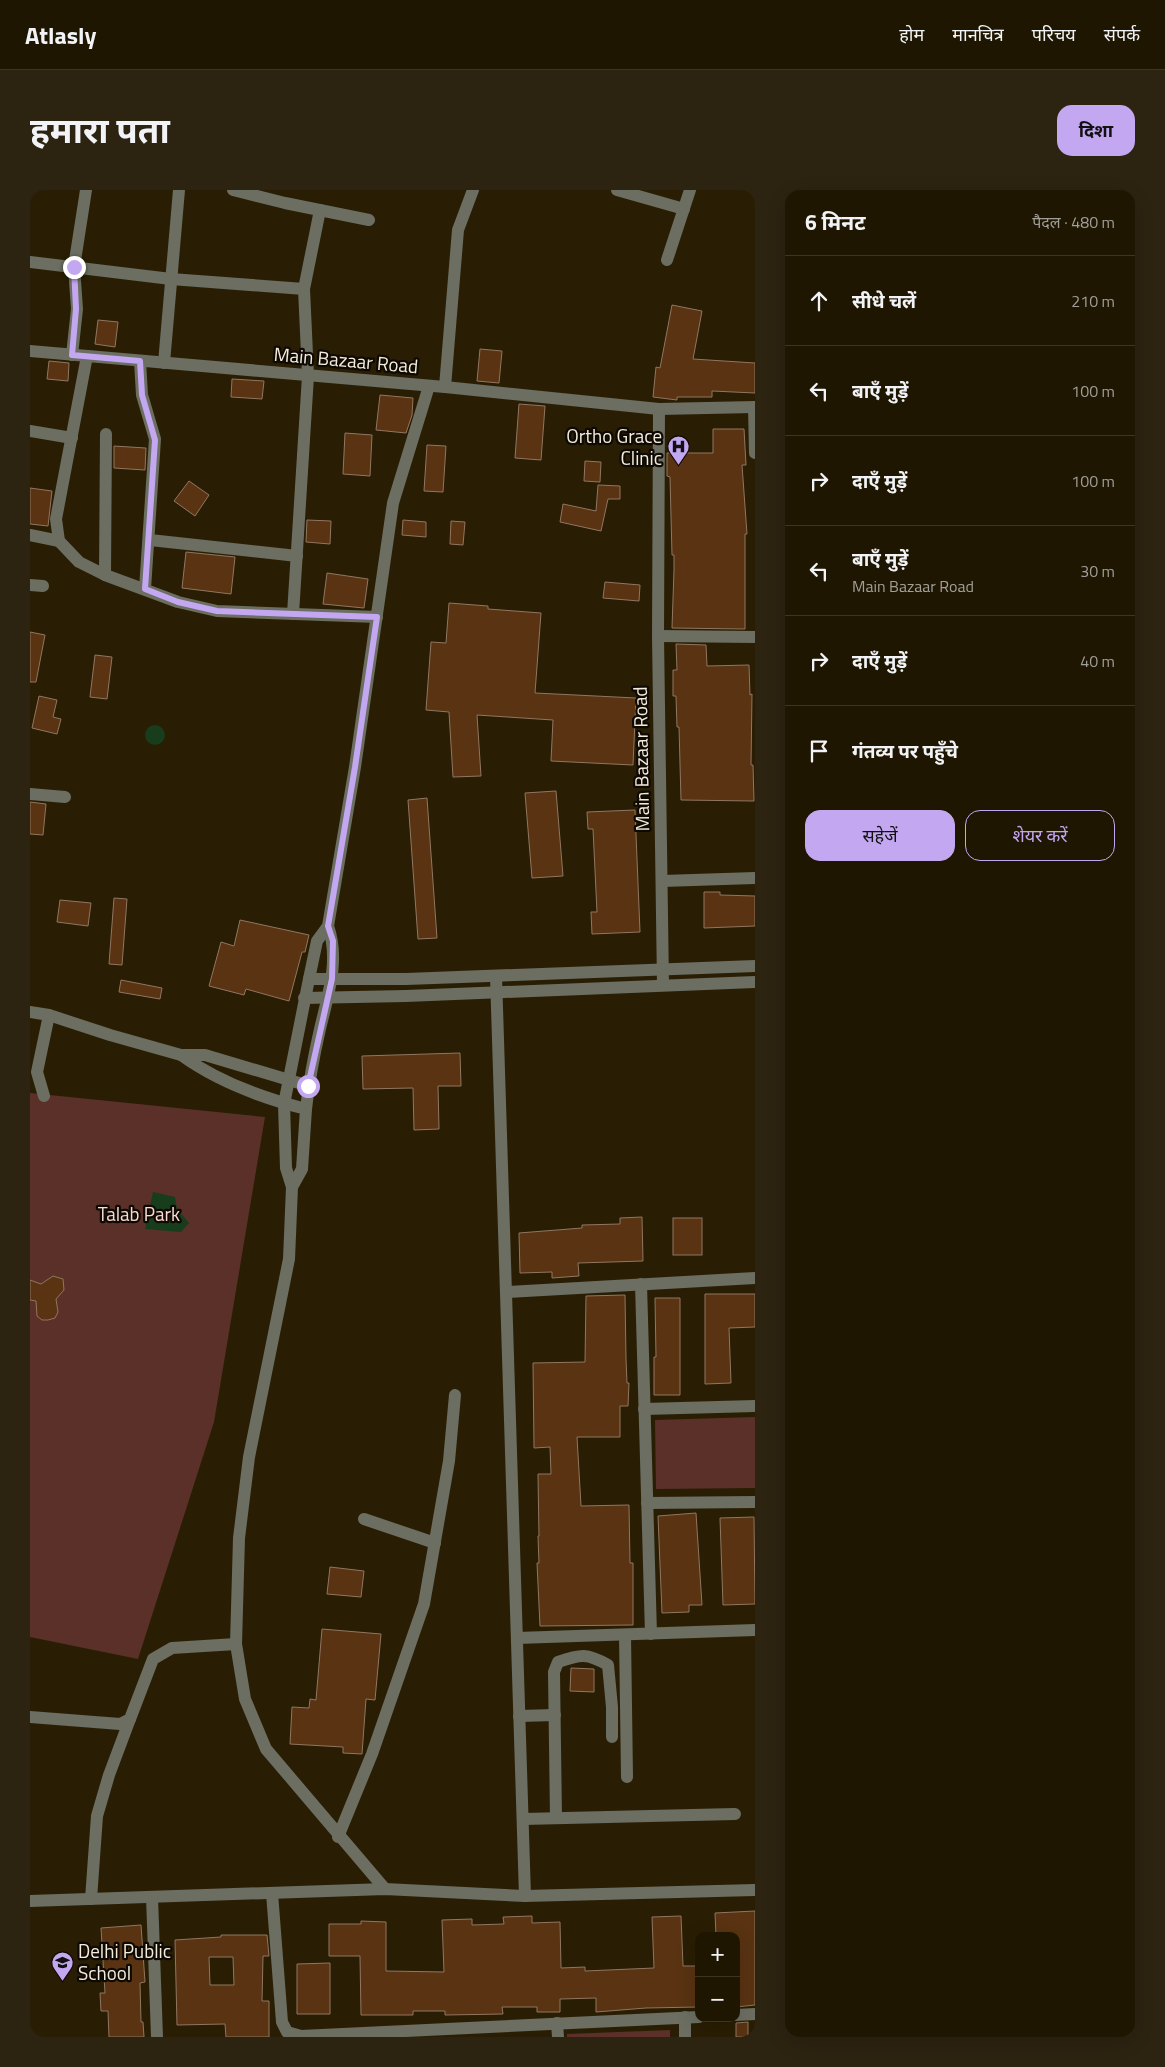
<!DOCTYPE html>
<html lang="hi">
<head>
<meta charset="utf-8">
<style>
  :root { --surface:#1f1602; --page:#2c2311; --text:#f1f3f6; --muted:#a19f99; --line:#3c3524; --accent:#c4a7f1 }
  body { margin:0; font-family:"Titillium Web","Noto Sans Devanagari",sans-serif; background:var(--page); color:var(--text) }
  .controls { position:absolute; right:15px; bottom:15px; display:grid; overflow:hidden; border-radius:10px; box-shadow:0 5px 20px #0002 }
  .controls button { width:45px; height:45px; display:grid; place-items:center; padding:0; border:0; border-bottom:1px solid var(--line); background:var(--surface); color:var(--text); font:25px sans-serif }
  .stop { position:absolute; width:15px; height:15px; margin:-11px; border:4px solid #c4a7f1; border-radius:50%; background:#fff }
  .stop.end { background:#c4a7f1; border-color:#fff; box-shadow:0 1px 5px #0008 }
  .list { margin:0; padding:0; list-style:none }
  h2 { display:flex; justify-content:space-between; align-items:center; height:65px; margin:0; padding:0 20px; font-size:21px }
  h2 small { font-size:16px; font-weight:400; color:var(--muted) }
  .list li { display:grid; grid-template-columns:32px 1fr auto; gap:15px; align-items:center; box-sizing:border-box; height:90px; padding:0 20px; border-top:1px solid var(--line) }
  .list b { display:block; font-size:19px; white-space:nowrap }
  .list p { margin:0; font-size:16px; white-space:nowrap; color:var(--muted) }
  .list em { font-size:16px; font-style:normal; color:var(--muted) }
  .actions { display:flex; gap:10px; padding:15px 20px }
  .actions a { flex:1; padding:11px 0; border:1px solid var(--accent); border-radius:15px; text-align:center; font-size:18px; color:var(--accent) }
  .actions .main { background:var(--accent); color:#111 }
  .icon { flex:none; width:28px; height:28px; fill:none; stroke:currentColor; stroke-width:2; stroke-linecap:round; stroke-linejoin:round }
  .map { position:relative; flex:none; width:725px; height:1847px; overflow:hidden; border-radius:15px }
  header { display:flex; align-items:center; gap:30px; box-sizing:border-box; height:70px; padding:0 25px; background:var(--surface); border-bottom:1px solid var(--line) }
  header strong { font-size:24px }
  nav { display:flex; gap:28px; margin-inline-start:auto; font-size:18px }
  .intro { display:flex; align-items:center; justify-content:space-between; box-sizing:border-box; height:120px; padding:0 30px }
  h1 { margin:0; font-size:35px }
  .button { padding:12px 22px; border-radius:15px; background:var(--accent); color:#111; font-size:18px; font-weight:700 }
  main { display:flex; gap:30px; padding:0 30px }
  aside { flex:1; background:var(--surface); border-radius:15px; box-shadow:0 5px 20px #0002 }
  .map>svg:first-child { display:block }
  .green { fill:#5a3029 }
  .water { fill:#173d1c }
  .building { fill:#593312; stroke:#917661; fill-rule:evenodd }
  .lines { fill:none; stroke-linecap:round; stroke-linejoin:round }
  .minor { stroke:#6b6e61; stroke-width:12 }
  .route { stroke:#c4a7f1; stroke-width:6 }
  .labels { text-anchor:middle; stroke-width:4.5; stroke-linejoin:round; paint-order:stroke }
  .street-label { font-size:19px; fill:#f3ecdc; stroke:#0e0902 }
  .poi-label { font-size:19px; fill:#f3ecdc; stroke:#0e0902; text-anchor:end }
  .park-label { font-size:19px; fill:#fcd9d3; stroke:#0e0902 }
</style>
</head>
<body>
<header>
<strong>Atlasly</strong>
<nav><a>होम</a><a>मानचित्र</a><a>परिचय</a><a>संपर्क</a></nav>
</header>
<div class="intro"><h1>हमारा पता</h1><a class="button">दिशा</a></div>
<main>
<div class="map">
<svg width="725" height="1847" viewBox="0 0 725 1847">
  <rect width="100%" height="100%" fill="#291e03"/>
  <!-- green -->
  <g class="green">
    <path d="M 0,903 L 235,927 L 184,1232 L 108,1469 L 0,1447 Z"/>
    <path d="M 725,1227 L 725,1298 L 626,1299 L 625,1230 Z"/>
    <path d="M 640,1840 L 640,1847 L 537,1847 L 537,1844 Z"/>
  </g>
  <!-- water -->
  <g class="water">
    <circle cx="125" cy="545" r="10"/>
    <path d="M 123,1002 L 145,1007 L 147,1019 L 159,1033 L 151,1042 L 115,1039 Z"/>
  </g>
  <!-- building -->
  <g class="building">
    <path d="M 642,115 L 672,121 L 663,169 L 725,173 L 725,203 L 682,201 L 682,207 L 647,207 L 647,210 L 623,207 L 626,177 L 630,178 Z"/>
    <path d="M 68,130 L 88,132 L 85,157 L 65,154 Z"/>
    <path d="M 450,159 L 472,161 L 469,193 L 447,191 Z"/>
    <path d="M 19,171 L 39,173 L 38,191 L 17,189 Z"/>
    <path d="M 202,189 L 234,191 L 232,209 L 201,207 Z"/>
    <path d="M 350,205 L 383,208 L 382,225 L 376,243 L 346,240 Z"/>
    <path d="M 489,214 L 515,216 L 511,270 L 485,268 Z"/>
    <path d="M 683,239 L 714,239 L 716,275 L 712,275 L 717,344 L 715,344 L 715,439 L 642,438 L 644,380 L 644,365 L 642,365 L 640,287 L 637,286 L 637,263 L 683,263 Z"/>
    <path d="M 315,243 L 342,245 L 340,286 L 313,284 Z"/>
    <path d="M 397,255 L 416,256 L 413,302 L 394,301 Z"/>
    <path d="M 84,256 L 116,258 L 115,280 L 84,278 Z"/>
    <path d="M 555,271 L 571,272 L 570,292 L 554,291 Z"/>
    <path d="M 159,291 L 179,305 L 165,326 L 144,311 Z"/>
    <path d="M 568,295 L 590,296 L 590,309 L 578,309 L 571,341 L 530,332 L 533,314 L 566,321 Z"/>
    <path d="M 0,298 L 22,301 L 18,336 L 0,334 Z"/>
    <path d="M 277,330 L 301,331 L 300,354 L 276,352 Z"/>
    <path d="M 373,330 L 396,332 L 396,347 L 372,345 Z"/>
    <path d="M 421,331 L 435,332 L 433,355 L 420,354 Z"/>
    <path d="M 156,362 L 205,367 L 201,404 L 152,398 Z"/>
    <path d="M 297,383 L 338,389 L 334,418 L 293,414 Z"/>
    <path d="M 575,392 L 610,395 L 609,411 L 573,408 Z"/>
    <path d="M 419,413 L 458,416 L 458,419 L 511,423 L 505,503 L 606,508 L 603,575 L 521,571 L 523,530 L 447,525 L 451,586 L 423,587 L 419,522 L 396,520 L 401,452 L 416,453 Z"/>
    <path d="M 0,442 L 15,445 L 6,492 L 0,492 Z"/>
    <path d="M 646,454 L 676,455 L 677,476 L 719,475 L 720,505 L 722,504 L 721,575 L 723,575 L 724,611 L 651,610 L 649,537 L 647,537 L 646,506 L 643,506 L 643,480 L 647,480 Z"/>
    <path d="M 65,465 L 82,467 L 77,509 L 60,507 Z"/>
    <path d="M 9,506 L 27,510 L 23,527 L 31,529 L 27,544 L 2,538 Z"/>
    <path d="M 526,601 L 533,686 L 502,688 L 495,603 Z"/>
    <path d="M 397,608 L 407,748 L 388,749 L 378,610 Z"/>
    <path d="M 0,612 L 16,614 L 13,645 L 0,644 Z"/>
    <path d="M 605,620 L 610,742 L 562,744 L 561,722 L 567,722 L 563,639 L 558,639 L 557,622 Z"/>
    <path d="M 674,702 L 690,702 L 690,705 L 725,706 L 725,736 L 674,738 Z"/>
    <path d="M 84,708 L 97,709 L 92,775 L 79,774 Z"/>
    <path d="M 30,710 L 61,713 L 58,736 L 27,732 Z"/>
    <path d="M 210,730 L 279,745 L 275,762 L 272,762 L 259,811 L 216,799 L 214,805 L 179,796 L 191,752 L 204,756 Z"/>
    <path d="M 91,790 L 132,798 L 130,809 L 89,802 Z"/>
    <path d="M 430,863 L 431,896 L 408,896 L 409,939 L 384,940 L 383,898 L 333,899 L 332,866 Z"/>
    <path d="M 612,1027 L 613,1071 L 548,1073 L 549,1086 L 522,1088 L 522,1082 L 490,1083 L 489,1043 L 552,1038 L 552,1035 L 590,1034 L 590,1028 Z"/>
    <rect x="643" y="1028" width="29" height="37"/>
    <path d="M 23,1086 L 33,1089 L 34,1100 L 26,1109 L 28,1122 L 25,1128 L 18,1130 L 12,1130 L 7,1126 L 6,1111 L 0,1110 L 0,1090 L 11,1094 Z"/>
    <path d="M 675,1104 L 725,1104 L 725,1137 L 699,1138 L 701,1193 L 675,1194 Z"/>
    <path d="M 595,1105 L 596,1169 L 597,1193 L 599,1193 L 598,1216 L 590,1216 L 590,1247 L 547,1247 L 551,1316 L 599,1315 L 600,1373 L 603,1373 L 603,1435 L 510,1436 L 507,1373 L 509,1373 L 508,1346 L 509,1346 L 508,1284 L 521,1284 L 520,1257 L 504,1258 L 503,1173 L 555,1172 L 556,1106 Z"/>
    <path d="M 625,1108 L 650,1108 L 650,1205 L 624,1205 L 624,1167 L 626,1167 Z"/>
    <path d="M 666,1323 L 672,1415 L 659,1415 L 659,1422 L 632,1423 L 628,1326 Z"/>
    <path d="M 724,1327 L 725,1414 L 693,1415 L 690,1328 Z"/>
    <path d="M 300,1377 L 334,1381 L 331,1407 L 297,1404 Z"/>
    <path d="M 292,1439 L 351,1444 L 345,1510 L 336,1509 L 332,1564 L 313,1563 L 313,1557 L 260,1554 L 262,1517 L 279,1518 L 280,1509 L 286,1510 Z"/>
    <path d="M 541,1478 L 564,1479 L 564,1502 L 540,1501 Z"/>
    <path d="M 725,1721 L 725,1815 L 706,1817 L 706,1746 L 686,1746 L 685,1723 Z"/>
    <path d="M 502,1726 L 502,1733 L 530,1732 L 531,1778 L 555,1777 L 555,1781 L 624,1778 L 622,1727 L 651,1726 L 653,1776 L 669,1776 L 669,1817 L 616,1818 L 566,1822 L 566,1808 L 530,1809 L 530,1822 L 507,1822 L 507,1817 L 472,1817 L 473,1824 L 415,1825 L 415,1821 L 383,1821 L 383,1825 L 331,1825 L 330,1766 L 299,1766 L 299,1734 L 331,1734 L 331,1731 L 356,1732 L 356,1781 L 414,1782 L 412,1730 L 442,1729 L 442,1735 L 474,1734 L 473,1727 Z"/>
    <path d="M 111,1735 L 115,1792 L 110,1793 L 111,1832 L 113,1832 L 114,1847 L 79,1847 L 78,1821 L 71,1821 L 70,1803 L 75,1803 L 71,1738 Z"/>
    <path d="M 191,1745 L 237,1745 L 239,1766 L 233,1766 L 232,1811 L 239,1811 L 239,1847 L 196,1847 L 195,1834 L 147,1835 L 145,1750 L 191,1747 ZM 179,1767 L 203,1767 L 204,1795 L 180,1795 Z"/>
    <path d="M 300,1773 L 300,1824 L 267,1824 L 267,1774 Z"/>
    <path d="M 718,1832 L 718,1847 L 706,1847 L 706,1833 Z"/>
  </g>
  <g class="lines">
    <!-- minor -->
    <g class="minor">
      <path d="M 203,0 L 255,13 L 339,30"/>
      <path d="M 587,0 L 654,19"/>
      <path d="M 637,70 L 660,0"/>
      <path d="M 0,72 L 141,89 L 274,99"/>
      <path d="M 0,161 L 415,197 L 629,219 L 725,217"/>
      <path d="M 42,165 L 47,119 L 44,77 L 56,0"/>
      <path d="M 57,166 L 26,329 L 29,351 L 49,372 L 75,385 L 148,412 L 187,421 L 347,427"/>
      <path d="M 110,171 L 112,205 L 125,249 L 115,399"/>
      <path d="M 134,173 L 149,0"/>
      <path d="M 415,197 L 428,40 L 443,0"/>
      <path d="M 724,217 L 725,263"/>
      <path d="M 629,219 L 628,446 L 633,795"/>
      <path d="M 0,241 L 42,248"/>
      <path d="M 0,345 L 29,351"/>
      <path d="M 120,350 L 267,366"/>
      <path d="M 75,385 L 76,244"/>
      <path d="M 0,395 L 13,396"/>
      <path d="M 263,424 L 278,186 L 274,99 L 290,20"/>
      <path d="M 628,446 L 725,447"/>
      <path d="M 0,604 L 35,607"/>
      <path d="M 632,691 L 725,688"/>
      <path d="M 466,786 L 495,1706"/>
      <path d="M 279,789 L 287,751 L 298,736 L 325,577 L 363,313 L 399,196"/>
      <path d="M 274,808 L 376,806 L 725,792"/>
      <path d="M 0,822 L 19,825 L 80,845 L 151,865 L 175,865 L 279,896"/>
      <path d="M 151,865 C 187,891 232,908 276,919 C 279,892 284,865 290,839 C 298,805 310,770 298,736"/>
      <path d="M 14,906 L 7,882 L 19,825"/>
      <path d="M 262,997 L 272,979 L 276,919"/>
      <path d="M 611,1094 L 621,1444"/>
      <path d="M 477,1102 L 725,1088"/>
      <path d="M 614,1219 L 725,1216"/>
      <path d="M 617,1313 L 725,1312"/>
      <path d="M 334,1329 L 405,1353"/>
      <path d="M 595,1445 L 597,1587"/>
      <path d="M 487,1448 L 725,1440"/>
      <path d="M 489,1526 L 525,1525"/>
      <path d="M 0,1527 L 90,1534 L 100,1529 L 123,1469 L 142,1458 L 206,1454"/>
      <path d="M 526,1628 L 524,1482 L 528,1472 C 551,1464 557,1463 578,1475 L 582,1517 L 582,1547"/>
      <path d="M 493,1629 L 705,1624"/>
      <path d="M 308,1647 L 342,1564 L 394,1414 L 419,1271 L 425,1205"/>
      <path d="M 355,1699 L 236,1559 L 215,1509 L 206,1454 L 209,1348 L 219,1267 L 259,1069 L 262,997 L 256,978 L 254,914 L 279,789 L 376,789 L 725,776"/>
      <path d="M 242,1703 L 252,1832 L 257,1842 L 271,1846 L 669,1827"/>
      <path d="M 122,1707 L 127,1847"/>
      <path d="M 61,1709 L 67,1626 L 79,1585 L 100,1529"/>
      <path d="M 0,1711 L 355,1699 L 495,1706 L 725,1700"/>
      <path d="M 706,1825 L 725,1824"/>
      <path d="M 655,1827 L 655,1847"/>
      <path d="M 527,1833 L 528,1847"/>
    </g>
  </g>
  <g class="lines">
    <!-- route -->
    <path class="route" d="M 44,77 L 46,119 L 42,165 L 110,171 L 112,205 L 125,250 L 115,399 L 148,412 L 187,421 L 347,427 L 325,577 L 298,736 L 303,751 L 302,789 L 278,896"/>
  </g>
  <!-- icons -->
  <defs>
    <symbol id="hospital-pin" viewBox="-11 -11 22 30"><path d="M0 17L-7.5 6A9.5 9.5 0 1 1 7.5 6Z" fill="#c4a7f1" stroke="#0e0902"/><path d="M-5-5h3v3.5h4V-5h3V5h-3V1.5h-4V5h-3Z" fill="#111"/></symbol>
    <symbol id="school-pin" viewBox="-11 -11 22 30"><path d="M0 17L-7.5 6A9.5 9.5 0 1 1 7.5 6Z" fill="#c4a7f1" stroke="#0e0902"/><path d="M0-5L7-2L0 1L-7-2ZM-4 1L0 2.5L4 1V4Q0 6-4 4Z" fill="#111"/></symbol>
  </defs>
  <g fill-rule="evenodd">
    <use href="#hospital-pin" x="636" y="244" width="25" height="34"/>
    <use href="#school-pin" x="20" y="1760" width="25" height="34"/>
  </g>
  <g class="labels">
    <!-- street labels -->
    <g class="street-label">
      <text transform="translate(316 170) rotate(5)" y="7">Main Bazaar Road</text>
      <text transform="translate(611 569) rotate(-91)" y="7">Main Bazaar Road</text>
    </g>
    <!-- poi labels -->
    <g class="poi-label">
      <text x="632" y="253">Ortho Grace<tspan x="632" dy="22">Clinic</tspan></text>
      <text x="48" y="1768" text-anchor="start">Delhi Public<tspan x="48" dy="22">School</tspan></text>
    </g>
    <!-- park labels -->
    <g class="park-label">
      <text x="109" y="1031">Talab Park</text>
    </g>
  </g>
</svg>
<div class="controls">
<button>+</button>
<button>−</button>
</div>
<div class="stop" style="left:278px;top:896px"></div>
<div class="stop end" style="left:44px;top:77px"></div>
</div>
<aside>
<h2>6 मिनट<small>पैदल · 480 m</small></h2>
<ul class="list">
<li><svg class="icon" aria-label="ahead" viewBox="0 0 24 24"><path d="M12 20V5M6 11l6-6 6 6"/></svg><div><b>सीधे चलें</b></div><em>210 m</em></li>
<li><svg class="icon" aria-label="left" viewBox="0 0 24 24"><path d="M17 20v-9H6M10 6l-5 5 5 5"/></svg><div><b>बाएँ मुड़ें</b></div><em>100 m</em></li>
<li><svg class="icon" aria-label="right" viewBox="0 0 24 24"><path d="M7 20v-9h11M14 6l5 5-5 5"/></svg><div><b>दाएँ मुड़ें</b></div><em>100 m</em></li>
<li><svg class="icon" aria-label="left" viewBox="0 0 24 24"><path d="M17 20v-9H6M10 6l-5 5 5 5"/></svg><div><b>बाएँ मुड़ें</b><p>Main Bazaar Road</p></div><em>30 m</em></li>
<li><svg class="icon" aria-label="right" viewBox="0 0 24 24"><path d="M7 20v-9h11M14 6l5 5-5 5"/></svg><div><b>दाएँ मुड़ें</b></div><em>40 m</em></li>
<li><svg class="icon" aria-label="arrive" viewBox="0 0 24 24"><path d="M6 21V4h12l-3 4 3 4H6"/></svg><div><b>गंतव्य पर पहुँचे</b></div></li>
</ul>
<div class="actions"><a class="main">सहेजें</a><a>शेयर करें</a></div>
</aside>
</main>
</body>
</html>
